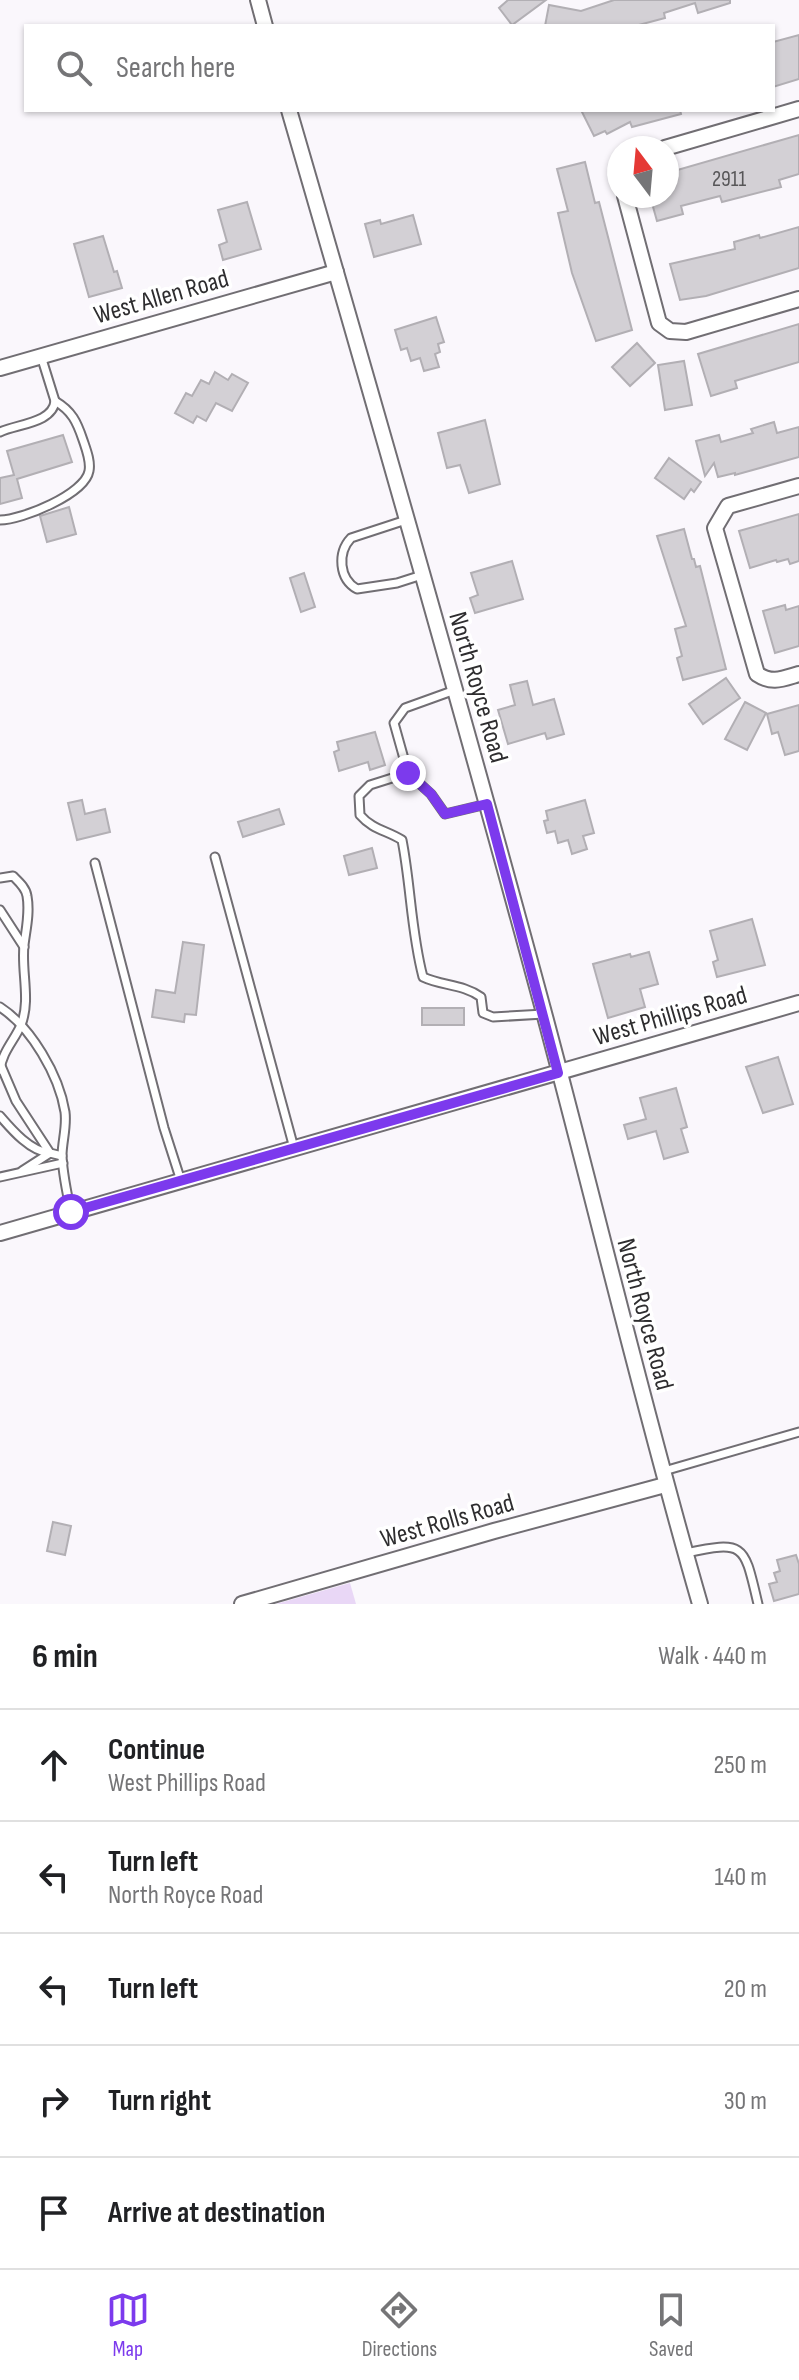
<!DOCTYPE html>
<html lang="en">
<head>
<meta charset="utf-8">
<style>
  :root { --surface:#fff; --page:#f2f2f2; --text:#202124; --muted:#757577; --line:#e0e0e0; --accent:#7c3aed }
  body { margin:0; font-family:"Sofia Sans Condensed",sans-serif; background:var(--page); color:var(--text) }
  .compass { position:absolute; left:607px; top:136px; width:72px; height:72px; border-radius:50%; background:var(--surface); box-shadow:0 2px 6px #0004; rotate:344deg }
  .stop { position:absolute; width:24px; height:24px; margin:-18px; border:6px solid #7c3aed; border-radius:50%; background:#fff }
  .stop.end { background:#7c3aed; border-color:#fff; box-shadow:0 2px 8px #0008 }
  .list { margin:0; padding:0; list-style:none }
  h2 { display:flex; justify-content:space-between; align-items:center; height:104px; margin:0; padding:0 32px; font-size:34px }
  h2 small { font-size:26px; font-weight:400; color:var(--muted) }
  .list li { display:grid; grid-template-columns:52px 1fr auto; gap:24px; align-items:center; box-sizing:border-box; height:112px; padding:0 32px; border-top:2px solid var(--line) }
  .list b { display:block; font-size:30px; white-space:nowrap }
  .list p { margin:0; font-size:26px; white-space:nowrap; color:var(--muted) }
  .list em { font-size:26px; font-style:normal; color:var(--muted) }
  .icon { flex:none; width:44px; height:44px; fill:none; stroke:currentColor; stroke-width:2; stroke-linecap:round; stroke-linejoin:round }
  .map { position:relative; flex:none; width:799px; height:1604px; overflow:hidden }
  .search { position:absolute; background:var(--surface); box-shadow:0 2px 6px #0004; left:24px; right:24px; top:24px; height:88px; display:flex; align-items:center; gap:20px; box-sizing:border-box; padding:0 28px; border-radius:0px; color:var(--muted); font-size:30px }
  .sheet { height:664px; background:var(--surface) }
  nav { display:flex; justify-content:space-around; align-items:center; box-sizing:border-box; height:112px; border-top:2px solid var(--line); background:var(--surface); font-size:22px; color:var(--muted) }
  nav a { display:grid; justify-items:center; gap:4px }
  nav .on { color:var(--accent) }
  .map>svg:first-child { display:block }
  .green { fill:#e9d7f6 }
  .building { fill:#d3d0d5; stroke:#b2afb4; stroke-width:2 }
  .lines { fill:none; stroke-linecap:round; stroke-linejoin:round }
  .service-casing { stroke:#716e73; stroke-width:11 }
  .minor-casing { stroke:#716e73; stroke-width:18 }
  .service { stroke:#fff; stroke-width:7 }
  .minor { stroke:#fff; stroke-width:14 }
  .route { stroke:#7c3aed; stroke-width:10 }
  .labels { text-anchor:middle; stroke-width:7; stroke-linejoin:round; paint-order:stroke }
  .number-label { font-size:22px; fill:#575658 }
  .street-label { font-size:26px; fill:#2e2d2f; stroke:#fff }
</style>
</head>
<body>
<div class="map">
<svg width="799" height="1604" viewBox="0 0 799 1604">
  <rect width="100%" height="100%" fill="#faf7fc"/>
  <!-- green -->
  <path class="green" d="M 350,1583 L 356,1604 L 276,1604 Z"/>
  <!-- building -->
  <g class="building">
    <path d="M 508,0 L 546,0 L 512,25 L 499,8 Z"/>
    <path d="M 614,0 L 730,0 L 730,3 L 698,13 L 695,3 L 664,13 L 665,18 L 635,26 L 545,26 L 549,5 L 581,11 Z"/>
    <path d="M 799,35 L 799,79 L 773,87 L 773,42 Z"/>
    <path d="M 581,110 L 680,110 L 681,114 L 632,127 L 630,122 L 607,134 L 605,131 L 594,136 Z"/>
    <path d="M 799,135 L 799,174 L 779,180 L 781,187 L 722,202 L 720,196 L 681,206 L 683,214 L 657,221 L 650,196 L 667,196 L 667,173 Z"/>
    <path d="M 585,162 L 595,203 L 599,202 L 632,330 L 596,341 L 572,273 L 558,213 L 568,211 L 557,169 Z"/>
    <path d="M 247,202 L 261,249 L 223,260 L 219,245 L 227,242 L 218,210 Z"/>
    <path d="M 413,215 L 421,244 L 374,257 L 365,224 L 380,220 L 381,224 Z"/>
    <path d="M 799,227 L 799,268 L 706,296 L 680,300 L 670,264 L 735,249 L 734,242 L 759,235 L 760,238 Z"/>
    <path d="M 103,236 L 114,272 L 117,271 L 122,288 L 89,297 L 74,244 Z"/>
    <path d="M 436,317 L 444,342 L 438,344 L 440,352 L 435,354 L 439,367 L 424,371 L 420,358 L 411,361 L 407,348 L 401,350 L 395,330 Z"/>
    <path d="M 799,324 L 799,362 L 735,381 L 737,388 L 711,396 L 698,354 Z"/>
    <path d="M 637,343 L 655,363 L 630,386 L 612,367 Z"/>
    <path d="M 684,361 L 692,405 L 665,410 L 658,365 Z"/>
    <path d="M 215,372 L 228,380 L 232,374 L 248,383 L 232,411 L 216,403 L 206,421 L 197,416 L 193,423 L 175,413 L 186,393 L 192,396 L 201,380 L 209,384 Z"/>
    <path d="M 485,420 L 500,484 L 469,493 L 460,465 L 447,468 L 438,433 Z"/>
    <path d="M 774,422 L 777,433 L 799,427 L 799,457 L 735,475 L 735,473 L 718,477 L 714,463 L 705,476 L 696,441 L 719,435 L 721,442 L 753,433 L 751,429 Z"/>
    <path d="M 63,435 L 72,462 L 17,479 L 22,498 L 0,504 L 0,478 L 14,475 L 7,451 Z"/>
    <path d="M 669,458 L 701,482 L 694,492 L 691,489 L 684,499 L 655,478 Z"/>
    <path d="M 69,507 L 76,534 L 47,542 L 40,516 Z"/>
    <path d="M 799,514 L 799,561 L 790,564 L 788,559 L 777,562 L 776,560 L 750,568 L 739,531 Z"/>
    <path d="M 684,529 L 692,559 L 694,559 L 696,567 L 700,566 L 726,669 L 683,680 L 677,658 L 682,656 L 675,629 L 686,626 L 657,536 Z"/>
    <path d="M 512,561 L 523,599 L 475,613 L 470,598 L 478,595 L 471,573 Z"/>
    <path d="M 304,573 L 315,607 L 301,612 L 290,578 Z"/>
    <path d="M 785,605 L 786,610 L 799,606 L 799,646 L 775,653 L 763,611 Z"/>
    <path d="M 726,678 L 740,698 L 703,724 L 689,704 Z"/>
    <path d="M 527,681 L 533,705 L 554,699 L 564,734 L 547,739 L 545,733 L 508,744 L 498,710 L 515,705 L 510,685 Z"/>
    <path d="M 745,702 L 766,713 L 747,750 L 725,739 Z"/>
    <path d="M 799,705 L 799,751 L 785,755 L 778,732 L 772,734 L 767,714 Z"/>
    <path d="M 375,732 L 385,765 L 370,770 L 368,762 L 339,771 L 334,752 L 339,750 L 337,742 Z"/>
    <path d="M 82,800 L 85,814 L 105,809 L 110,832 L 77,840 L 68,803 Z"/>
    <path d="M 585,800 L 594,833 L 583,836 L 587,849 L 572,854 L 568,840 L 558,843 L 555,831 L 547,833 L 544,821 L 548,820 L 546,811 Z"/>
    <path d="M 279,809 L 284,824 L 243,837 L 238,822 Z"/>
    <path d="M 372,848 L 377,868 L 349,875 L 344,856 Z"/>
    <path d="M 752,919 L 765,965 L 717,977 L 713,962 L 718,960 L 710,931 Z"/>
    <path d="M 183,942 L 204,945 L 196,1015 L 185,1014 L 184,1022 L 152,1017 L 156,990 L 175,993 Z"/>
    <path d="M 649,952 L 658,984 L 640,989 L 645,1007 L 608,1018 L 593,964 L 630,954 L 631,957 Z"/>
    <rect x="422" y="1008" width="42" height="17"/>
    <path d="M 778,1057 L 793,1104 L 763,1113 L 746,1067 Z"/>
    <path d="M 676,1088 L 687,1127 L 681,1129 L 688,1152 L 664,1159 L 656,1131 L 628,1139 L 624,1125 L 646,1119 L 640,1098 Z"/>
    <path d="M 53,1522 L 71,1526 L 65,1555 L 47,1551 Z"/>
    <path d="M 796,1555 L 799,1564 L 799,1594 L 774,1601 L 769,1584 L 777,1582 L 774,1573 L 780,1571 L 777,1560 Z"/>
  </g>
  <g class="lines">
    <defs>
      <g id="service">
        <path d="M 0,432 C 17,424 53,423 55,401 L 41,356"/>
        <path d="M 0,520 C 22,520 85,494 89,471 C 91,461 86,449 83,440 C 77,422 72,411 55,401"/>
        <path d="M 406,520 L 351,538 C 337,553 339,579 357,589 L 397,583 L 422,575"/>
        <path d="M 455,690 L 405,708 L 394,723 L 408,773 L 431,794 L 445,814 L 487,804"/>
        <path d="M 408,773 L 370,785 L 359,796 L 360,815 C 373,830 386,830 402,840 C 411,886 411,932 423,977 C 442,986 463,984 481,997 L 483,1013 L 493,1017 L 544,1014"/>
        <path d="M 215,857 L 294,1148"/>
        <path d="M 95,863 L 164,1128 L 181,1181"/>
        <path d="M 0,878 L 13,876 C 19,882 26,888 27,896 C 30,913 26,929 24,945 C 21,971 31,1000 21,1025 C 14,1041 2,1052 0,1070"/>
        <path d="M 0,910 L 24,947"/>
        <path d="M 0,1007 C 31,1027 59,1075 65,1112 C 67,1127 62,1142 62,1156 C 63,1175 67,1194 71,1212"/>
        <path d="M 1,1066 L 16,1101 L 50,1153 L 62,1156"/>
        <path d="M 0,1116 C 12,1130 31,1152 50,1153 L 22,1171"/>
        <path d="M 0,1177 L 63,1163"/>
        <path d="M 664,1471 L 799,1432"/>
        <path d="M 686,1553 C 746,1540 744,1545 758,1604"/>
      </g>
      <g id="minor">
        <path d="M 258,0 L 265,26"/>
        <path d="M 289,110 C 376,409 462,709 543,1009 C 596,1207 643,1407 700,1604"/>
        <path d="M 665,148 L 799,109"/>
        <path d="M 625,196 L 659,323 L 670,331 L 686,332 L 799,299"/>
        <path d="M 0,368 L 336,272"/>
        <path d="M 799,486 L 728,506 L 715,528 L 757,674 C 772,684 782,679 799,674"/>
        <path d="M 0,1233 L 799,1003"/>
        <path d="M 242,1604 L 494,1531 L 665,1485"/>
      </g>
    </defs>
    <!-- service casing -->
    <use href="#service" class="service-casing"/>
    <!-- minor casing -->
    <use href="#minor" class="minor-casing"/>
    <!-- service -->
    <use href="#service" class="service"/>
    <!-- minor -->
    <use href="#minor" class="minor"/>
  </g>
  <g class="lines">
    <!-- route -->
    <path class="route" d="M 71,1212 L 558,1073 L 487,804 L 445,814 L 431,794 L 408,773"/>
  </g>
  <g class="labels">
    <!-- number labels -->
    <g class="number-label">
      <text x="729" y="186">2911</text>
    </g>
    <!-- street labels -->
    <g class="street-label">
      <text transform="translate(161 296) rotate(-16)" y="9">West Allen Road</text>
      <text transform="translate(479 687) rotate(74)" y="9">North Royce Road</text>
      <text transform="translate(670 1015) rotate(-16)" y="9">West Phillips Road</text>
      <text transform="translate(646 1314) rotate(75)" y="9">North Royce Road</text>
      <text transform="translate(447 1520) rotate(-16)" y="9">West Rolls Road</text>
    </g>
  </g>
</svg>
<svg class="compass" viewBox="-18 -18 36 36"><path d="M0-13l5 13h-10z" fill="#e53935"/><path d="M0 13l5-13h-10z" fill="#757577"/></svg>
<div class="stop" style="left:71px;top:1212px"></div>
<div class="stop end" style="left:408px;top:773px"></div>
<div class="search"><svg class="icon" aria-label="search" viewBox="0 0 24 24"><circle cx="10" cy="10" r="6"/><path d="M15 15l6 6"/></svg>Search here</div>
</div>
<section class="sheet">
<h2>6 min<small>Walk · 440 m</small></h2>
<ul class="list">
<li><svg class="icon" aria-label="ahead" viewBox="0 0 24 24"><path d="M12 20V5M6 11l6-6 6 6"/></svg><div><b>Continue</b><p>West Phillips Road</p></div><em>250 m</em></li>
<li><svg class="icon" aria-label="left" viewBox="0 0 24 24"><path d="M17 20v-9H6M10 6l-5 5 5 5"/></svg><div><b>Turn left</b><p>North Royce Road</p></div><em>140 m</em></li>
<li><svg class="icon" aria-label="left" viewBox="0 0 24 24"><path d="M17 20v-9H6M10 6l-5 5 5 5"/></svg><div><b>Turn left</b></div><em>20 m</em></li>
<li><svg class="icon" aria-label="right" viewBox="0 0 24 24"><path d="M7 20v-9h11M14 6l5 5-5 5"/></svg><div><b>Turn right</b></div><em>30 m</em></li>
<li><svg class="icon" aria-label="arrive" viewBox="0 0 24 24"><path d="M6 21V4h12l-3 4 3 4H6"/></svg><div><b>Arrive at destination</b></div></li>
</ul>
</section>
<nav>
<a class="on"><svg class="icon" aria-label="map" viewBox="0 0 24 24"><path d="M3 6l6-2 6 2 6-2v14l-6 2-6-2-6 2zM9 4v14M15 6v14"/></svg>Map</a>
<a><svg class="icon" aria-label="directions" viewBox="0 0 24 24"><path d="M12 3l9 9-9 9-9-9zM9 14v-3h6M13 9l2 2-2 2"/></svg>Directions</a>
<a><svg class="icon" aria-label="saved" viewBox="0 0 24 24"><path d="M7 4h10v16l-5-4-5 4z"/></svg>Saved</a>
</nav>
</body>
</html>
